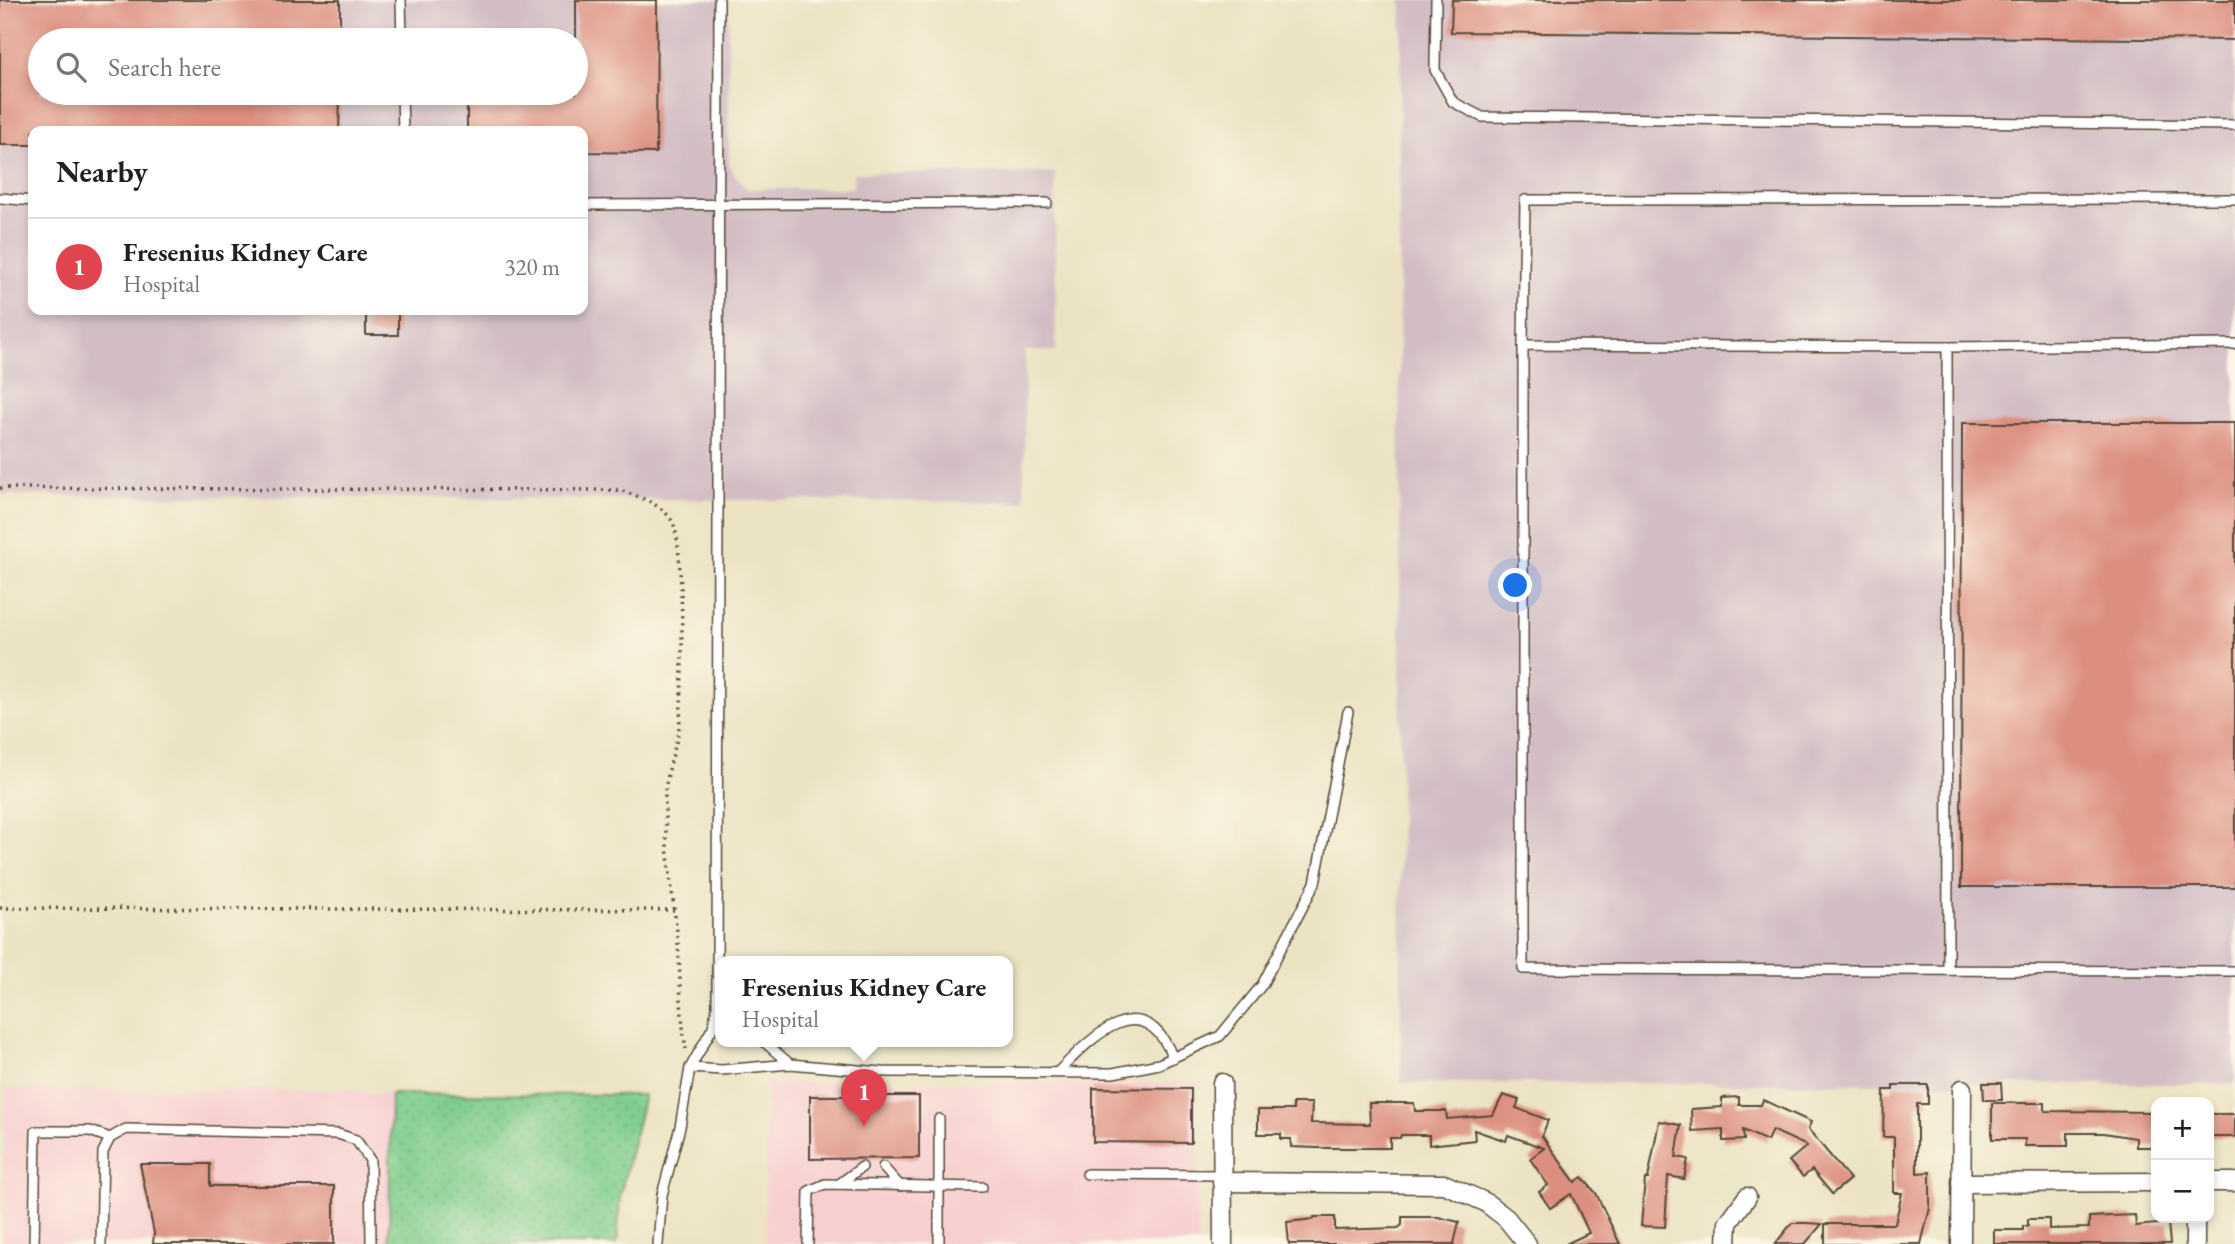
<!DOCTYPE html>
<html lang="en">
<head>
<meta charset="utf-8">
<style>
  :root { --surface:#fff; --page:#f2f2f2; --text:#202124; --muted:#757577; --line:#e0e0e0; --accent:#2563eb }
  body { margin:0; font-family:"EB Garamond",serif; background:var(--page); color:var(--text) }
  .controls { position:absolute; right:21px; bottom:21px; display:grid; overflow:hidden; border-radius:14px; box-shadow:0 4px 10px #0003 }
  .controls button { width:63px; height:63px; display:grid; place-items:center; padding:0; border:0; border-bottom:2px solid var(--line); background:var(--surface); color:var(--text); font:35px sans-serif }
  .you { position:absolute; left:1516px; top:586px; width:24px; height:24px; margin:-18px; border:5px solid #fff; border-radius:50%; background:#1a73e8; box-shadow:0 0 0 10px #1a73e833 }
  .badge { display:grid; place-items:center; width:46px; height:46px; border-radius:50%; background:var(--accent); color:#fff; font-size:23px; font-weight:700 }
  .pin { position:absolute; translate:-50% -58px; filter:drop-shadow(0 2px 4px #0008) }
  .pin::after { content:''; position:absolute; top:37px; width:24px; height:21px; background:inherit; clip-path:polygon(0 0,100% 0,50% 100%) }
  .popup { position:absolute; left:715px; top:956px; width:298px; height:91px; box-sizing:border-box; display:grid; place-content:center; border-radius:14px; background:var(--surface); filter:drop-shadow(0 2px 5px #0005); font-size:23px; white-space:nowrap; color:var(--muted) }
  .popup b { font-size:26px; color:var(--text) }
  .popup::after { content:''; position:absolute; left:50%; top:100%; margin-left:-14px; border:14px solid transparent; border-top-color:var(--surface) }
  .list { margin:0; padding:0; list-style:none }
  h2 { display:flex; justify-content:space-between; align-items:center; height:91px; margin:0; padding:0 28px; font-size:30px }
  h2 small { font-size:23px; font-weight:400; color:var(--muted) }
  .list li { display:grid; grid-template-columns:46px 1fr auto; gap:21px; align-items:center; box-sizing:border-box; height:98px; padding:0 28px; border-top:2px solid var(--line) }
  .list b { display:block; font-size:26px; white-space:nowrap }
  .list p { margin:0; font-size:23px; white-space:nowrap; color:var(--muted) }
  .list em { font-size:23px; font-style:normal; color:var(--muted) }
  .icon { flex:none; width:38px; height:38px; fill:none; stroke:currentColor; stroke-width:2; stroke-linecap:round; stroke-linejoin:round }
  .map { position:relative; flex:none; width:2235px; height:1244px; overflow:hidden }
  .search { position:absolute; background:var(--surface); box-shadow:0 4px 10px #0003; left:28px; top:28px; width:560px; height:77px; display:flex; align-items:center; gap:18px; box-sizing:border-box; padding:0 24px; border-radius:38px; color:var(--muted); font-size:26px }
  .panel { position:absolute; background:var(--surface); box-shadow:0 4px 10px #0003; left:28px; top:126px; width:560px; height:189px; border-radius:14px }
  .map>svg:first-child { display:block }
  .built { fill:#f7cfd0 }
  .industrial { fill:#d2bdc5; fill-rule:evenodd }
  .green { fill:url(#green-dots); stroke:#5c7c56; stroke-width:2 }
  .building { fill:#dc8e7f }
  .lines { fill:none; stroke-linecap:round; stroke-linejoin:round }
  .service-casing { stroke:#554637; stroke-width:12 }
  .minor-casing { stroke:#554637; stroke-width:21 }
  .path { stroke:#554637; stroke-width:3.5; stroke-dasharray:2 5; stroke-linecap:butt }
  .service { stroke:#fff; stroke-width:9 }
  .minor { stroke:#fff; stroke-width:18 }
</style>
</head>
<body>
<div class="map">
<svg width="2235" height="1244" viewBox="0 0 2235 1244">
  <defs>
    <pattern id="green-dots" width="8" height="8" patternUnits="userSpaceOnUse" patternTransform="scale(1.75)"><rect width="8" height="8" fill="#7ecd8d"/><path d="M2 2h.1M6 6h.1" fill="none" stroke="#6eb079" stroke-width="1.8" stroke-linecap="round"/></pattern>
  </defs>
  <rect width="100%" height="100%" fill="#fcf5e5"/>
  <filter id="ink" filterUnits="userSpaceOnUse"><feTurbulence type="fractalNoise" baseFrequency=".0143" numOctaves="2"/><feDisplacementMap in="SourceGraphic" scale="14" xChannelSelector="R" yChannelSelector="G"/><feConvolveMatrix kernelMatrix="1 2 1 2 8 2 1 2 1" color-interpolation-filters="sRGB"/></filter>
  <filter id="wash" filterUnits="userSpaceOnUse"><feTurbulence type="fractalNoise" baseFrequency=".00686" numOctaves="4" result="noise"/><feDisplacementMap in="SourceGraphic" scale="28" xChannelSelector="R" yChannelSelector="G"/><feGaussianBlur stdDeviation="1.57" result="paint"/><feColorMatrix in="noise" values="0 0 0 0 0 0 0 0 0 0 0 0 0 0 0 0 0 1.4 0 .05"/><feComposite in="paint" operator="in"/></filter>
  <g filter="url(#wash)">
    <rect width="100%" height="100%" fill="#ebe3c2"/>
    <!-- built -->
    <g class="built">
      <path d="M 766,1083 L 1197,1083 L 1198,1244 L 765,1244 Z"/>
      <path d="M 5,1089 L 357,1090 L 359,1093 L 391,1094 L 389,1244 L 2,1244 Z"/>
    </g>
    <!-- industrial -->
    <g class="industrial">
      <path d="M 0,0 L 728,0 L 729,168 L 747,189 L 853,188 L 853,173 L 1055,173 L 1056,351 L 1025,351 L 1024,502 L 0,495 ZM 40,40 L 576,40 L 576,93 L 40,93 ZM 33,131 L 583,131 L 583,310 L 33,310 Z"/>
      <path d="M 1402,0 L 2235,0 L 2235,1084 L 1401,1083 L 1399,144 Z"/>
    </g>
    <!-- green -->
    <path class="green" d="M 391,1094 L 644,1095 L 620,1196 L 617,1244 L 389,1244 Z"/>
    <g id="blocks">
      <!-- building -->
      <g class="building">
        <path d="M 0,0 L 340,0 L 340,40 L 40,40 L 40,93 L 340,93 L 339,131 L 33,131 L 33,145 L 0,145 Z"/>
        <path d="M 576,0 L 657,0 L 656,153 L 583,152 L 583,131 L 467,131 L 467,93 L 576,93 Z"/>
        <path d="M 1452,0 L 2235,0 L 2235,40 L 1451,32 Z"/>
        <rect x="366" y="310" width="32" height="25"/>
        <path d="M 1962,423 L 2235,423 L 2235,887 L 1961,887 Z"/>
        <path d="M 1983,1083 L 2001,1083 L 2002,1100 L 1984,1100 Z"/>
        <path d="M 1893,1085 L 1928,1085 L 1928,1104 L 1917,1104 L 1917,1173 L 1930,1172 L 1930,1208 L 1921,1244 L 1825,1244 L 1825,1224 L 1895,1224 L 1902,1193 L 1894,1193 L 1894,1137 L 1883,1137 L 1884,1090 L 1893,1090 Z"/>
        <path d="M 1093,1088 L 1191,1089 L 1191,1143 L 1093,1142 Z"/>
        <path d="M 1503,1095 L 1519,1100 L 1516,1108 L 1548,1120 L 1542,1136 L 1575,1182 L 1582,1177 L 1596,1193 L 1620,1244 L 1566,1244 L 1589,1233 L 1571,1194 L 1550,1208 L 1539,1192 L 1548,1185 L 1530,1159 L 1544,1148 L 1508,1135 L 1506,1141 L 1474,1130 L 1475,1140 L 1429,1145 L 1429,1135 L 1401,1135 L 1400,1138 L 1390,1138 L 1390,1148 L 1316,1148 L 1291,1147 L 1291,1139 L 1281,1139 L 1281,1134 L 1258,1134 L 1258,1110 L 1293,1110 L 1293,1103 L 1312,1103 L 1311,1123 L 1370,1124 L 1369,1103 L 1414,1103 L 1415,1111 L 1446,1111 L 1447,1119 L 1493,1115 Z"/>
        <path d="M 810,1096 L 919,1096 L 919,1158 L 810,1159 Z"/>
        <path d="M 1739,1097 L 1739,1105 L 1761,1105 L 1763,1100 L 1811,1122 L 1808,1129 L 1850,1179 L 1832,1194 L 1812,1170 L 1803,1177 L 1789,1161 L 1807,1146 L 1772,1130 L 1767,1141 L 1743,1130 L 1744,1140 L 1723,1141 L 1723,1129 L 1692,1131 L 1691,1109 L 1722,1107 L 1722,1098 Z"/>
        <path d="M 1992,1103 L 2045,1103 L 2045,1111 L 2156,1112 L 2156,1147 L 2136,1147 L 2136,1138 L 2104,1133 L 2068,1133 L 2068,1146 L 2025,1146 L 2025,1139 L 1992,1139 Z"/>
        <rect x="2209" y="1114" width="26" height="23"/>
        <path d="M 1659,1121 L 1681,1125 L 1676,1157 L 1688,1159 L 1684,1179 L 1668,1176 L 1665,1227 L 1641,1226 L 1645,1179 L 1648,1179 Z"/>
        <path d="M 140,1164 L 210,1164 L 210,1186 L 334,1186 L 334,1244 L 153,1244 L 154,1233 Z"/>
        <path d="M 2135,1215 L 2136,1226 L 2168,1223 L 2170,1244 L 1994,1244 L 1994,1230 L 2023,1230 L 2023,1226 L 2028,1226 L 2028,1219 L 2049,1219 L 2049,1229 L 2089,1228 L 2089,1217 Z"/>
        <path d="M 1314,1217 L 1335,1217 L 1335,1230 L 1398,1228 L 1402,1225 L 1402,1217 L 1438,1217 L 1459,1222 L 1454,1244 L 1289,1244 L 1287,1222 L 1314,1219 Z"/>
        <path d="M 1792,1223 L 1807,1223 L 1822,1224 L 1805,1244 L 1775,1244 Z"/>
      </g>
    </g>
  </g>
  <g filter="url(#ink)">
    <use href="#blocks" fill-opacity="0" stroke="#554637" stroke-width="2"/>
    <g class="lines">
      <defs>
        <g id="service">
          <path d="M 401,0 L 402,40"/>
          <path d="M 1436,0 L 1435,70 L 1453,102 L 1482,117 L 2235,125"/>
          <path d="M 402,93 L 403,131"/>
          <path d="M 0,198 L 33,201"/>
          <path d="M 583,205 L 1047,203"/>
          <path d="M 2235,344 L 1947,347 L 1523,345 L 1523,969 L 2235,971"/>
          <path d="M 1523,345 L 1525,200 L 2235,199"/>
          <path d="M 1947,347 L 1948,970"/>
          <path d="M 763,1041 L 790,1064"/>
          <path d="M 690,1068 L 722,1070 L 790,1064 L 882,1072 L 1113,1073 L 1159,1064 L 1220,1036 L 1262,985 L 1315,883 L 1348,712"/>
          <path d="M 1058,1072 C 1094,1035 1143,985 1173,1058"/>
          <path d="M 883,1167 L 900,1186"/>
          <path d="M 1087,1174 L 1222,1175"/>
          <path d="M 839,1184 L 862,1167"/>
          <path d="M 939,1243 L 939,1119"/>
          <path d="M 34,1244 L 36,1131 L 90,1131 L 110,1138"/>
          <path d="M 101,1244 L 103,1152 L 110,1138 L 126,1129 L 338,1134 L 356,1140 L 370,1160 L 371,1244"/>
          <path d="M 658,1244 L 662,1195 L 680,1127 L 690,1068 L 713,1027 L 717,1008 L 719,0"/>
          <path d="M 808,1244 L 809,1191 L 825,1184 L 982,1187"/>
        </g>
        <g id="minor">
          <path d="M 1222,1083 L 1223,1244"/>
          <path d="M 1222,1182 L 1444,1184 L 1485,1202 L 1506,1218 L 1527,1244"/>
          <path d="M 2209,1182 L 2235,1182"/>
          <path d="M 1961,1183 L 2156,1182"/>
          <path d="M 2195,1218 L 2195,1244"/>
          <path d="M 1727,1244 L 1728,1223 L 1747,1197"/>
          <path d="M 1961,1244 L 1962,1089"/>
        </g>
      </defs>
      <!-- service casing -->
      <use href="#service" class="service-casing"/>
      <!-- minor casing -->
      <use href="#minor" class="minor-casing"/>
      <!-- path -->
      <g class="path">
        <path d="M 0,488 L 620,490 C 638,497 664,504 673,523 C 684,544 683,689 680,719 C 678,744 667,768 665,793 C 664,832 670,871 674,910"/>
        <path d="M 0,908 L 674,910 C 682,956 678,1002 686,1049"/>
      </g>
      <!-- service -->
      <use href="#service" class="service"/>
      <!-- minor -->
      <use href="#minor" class="minor"/>
    </g>
  </g>
</svg>
<div class="controls">
<button>+</button>
<button>−</button>
</div>
<div class="you"></div>
<div class="pin badge" style="left:864px;top:1127px;background:#e0444e">1</div>
<div class="popup"><b>Fresenius Kidney Care</b>Hospital</div>
<div class="search"><svg class="icon" aria-label="search" viewBox="0 0 24 24"><circle cx="10" cy="10" r="6"/><path d="M15 15l6 6"/></svg>Search here</div>
<section class="panel">
<h2>Nearby<small></small></h2>
<ul class="list">
<li><span class="badge" style="background:#e0444e">1</span><div><b>Fresenius Kidney Care</b><p>Hospital</p></div><em>320 m</em></li>
</ul>
</section>
</div>
</body>
</html>
